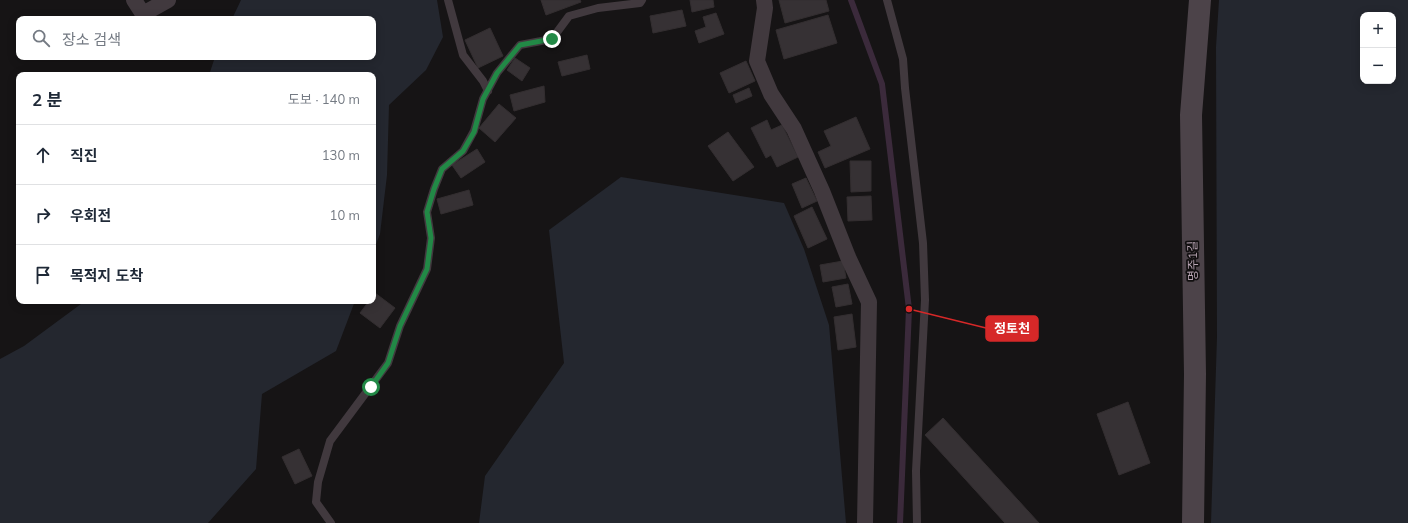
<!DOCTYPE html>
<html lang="ko">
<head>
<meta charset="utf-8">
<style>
  :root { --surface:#fff; --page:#f2f2f3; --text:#1f2937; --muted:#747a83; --line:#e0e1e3 }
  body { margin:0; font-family:Mulish,"Noto Sans KR",sans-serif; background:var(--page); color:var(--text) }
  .controls { position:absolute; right:12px; top:12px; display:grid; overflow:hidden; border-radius:8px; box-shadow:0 2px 10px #0003 }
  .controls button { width:36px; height:36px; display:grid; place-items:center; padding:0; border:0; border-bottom:1px solid var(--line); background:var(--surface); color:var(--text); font:20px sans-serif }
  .stop { position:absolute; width:12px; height:12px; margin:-9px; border:3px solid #228946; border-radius:50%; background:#fff }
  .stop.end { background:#228946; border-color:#fff; box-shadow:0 1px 4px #0008 }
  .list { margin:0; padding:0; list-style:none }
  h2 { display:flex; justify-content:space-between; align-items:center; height:52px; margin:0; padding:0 16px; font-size:17px }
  h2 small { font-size:13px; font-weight:400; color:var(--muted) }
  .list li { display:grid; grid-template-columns:26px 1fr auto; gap:12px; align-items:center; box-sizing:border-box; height:60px; padding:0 16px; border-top:1px solid var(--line) }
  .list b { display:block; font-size:15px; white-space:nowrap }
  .list em { font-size:13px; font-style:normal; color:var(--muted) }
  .icon { flex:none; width:22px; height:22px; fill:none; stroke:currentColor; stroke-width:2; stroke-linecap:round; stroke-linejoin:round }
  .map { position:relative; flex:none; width:1408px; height:523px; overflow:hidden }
  .search { position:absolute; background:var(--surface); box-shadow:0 2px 10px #0003; left:16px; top:16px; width:360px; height:44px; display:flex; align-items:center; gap:10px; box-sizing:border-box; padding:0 14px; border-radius:8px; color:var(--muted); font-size:15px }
  .panel { position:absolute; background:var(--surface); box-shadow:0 2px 10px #0003; left:16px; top:72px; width:360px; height:232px; border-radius:8px }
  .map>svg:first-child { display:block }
  .green { fill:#24272f; fill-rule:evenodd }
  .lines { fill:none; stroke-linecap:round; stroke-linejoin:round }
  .stream { stroke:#3b2a3b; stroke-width:6 }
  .building { fill:#363134; stroke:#332e30 }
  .lane { stroke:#41393e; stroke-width:8 }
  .street { stroke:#41393e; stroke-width:16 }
  .secondary { stroke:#4c4349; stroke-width:22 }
  .route { stroke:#228946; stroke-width:5 }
  .labels { text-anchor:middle; stroke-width:3.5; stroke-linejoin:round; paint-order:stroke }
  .street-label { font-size:12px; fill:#b8a5b3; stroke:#110f10 }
  .leader { fill:none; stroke:#d62828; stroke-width:1.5 }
  .callout-dot { fill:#d62828; stroke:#110f10; stroke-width:1.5 }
  .callout { fill:#d62828; stroke:#d62828; stroke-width:1.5 }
  .callout-label { font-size:13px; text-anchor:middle; font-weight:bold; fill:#fff }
</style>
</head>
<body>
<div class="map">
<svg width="1408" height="523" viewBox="0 0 1408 523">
  <rect width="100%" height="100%" fill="#161415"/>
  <!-- green -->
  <g class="green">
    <path d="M 241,0 L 437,0 L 443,37 L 426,70 L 389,105 L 387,175 L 380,234 L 373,252 L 373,75 L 209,75 L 215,57 L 373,57 L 373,19 L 232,19 Z"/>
    <path d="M 1219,0 L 1408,0 L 1408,523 L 1211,523 L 1217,337 L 1216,47 ZM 1363,15 L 1393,15 L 1393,81 L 1363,81 Z"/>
    <path d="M 621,177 L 784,203 L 804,249 L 829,325 L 846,523 L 479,523 L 485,476 L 564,363 L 549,230 Z"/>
    <path d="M 85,301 L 355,301 L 336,351 L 262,394 L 256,469 L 208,523 L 0,523 L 0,359 L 24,346 Z"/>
  </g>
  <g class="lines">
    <!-- stream -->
    <path class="stream" d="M 851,0 L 882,84 L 909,309 L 900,523"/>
  </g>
  <!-- building -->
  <g class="building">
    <path d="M 541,0 L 580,0 L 581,2 L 546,15 Z"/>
    <path d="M 690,0 L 713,0 L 714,7 L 692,12 Z"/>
    <path d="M 779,0 L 826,0 L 829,11 L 785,23 Z"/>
    <path d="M 682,10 L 686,26 L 653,33 L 650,16 Z"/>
    <path d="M 716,13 L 724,34 L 699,43 L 695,31 L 706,27 L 703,17 Z"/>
    <path d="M 828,15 L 837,43 L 784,59 L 776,30 Z"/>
    <path d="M 490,28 L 503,56 L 478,68 L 465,40 Z"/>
    <path d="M 587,55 L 590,69 L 562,76 L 558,62 Z"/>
    <path d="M 515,58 L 530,68 L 522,81 L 507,70 Z"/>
    <path d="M 746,61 L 755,81 L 729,93 L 720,73 Z"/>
    <path d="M 544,86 L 545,102 L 514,111 L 510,95 Z"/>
    <path d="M 749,88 L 752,96 L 736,103 L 733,95 Z"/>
    <path d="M 499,104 L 516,118 L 495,142 L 479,128 Z"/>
    <path d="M 856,117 L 870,149 L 825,168 L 818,152 L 831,146 L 824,131 Z"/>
    <path d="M 767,120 L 771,130 L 782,125 L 798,157 L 777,167 L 771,155 L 766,158 L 751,128 Z"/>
    <path d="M 728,132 L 754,167 L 733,181 L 708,146 Z"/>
    <path d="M 477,149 L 485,162 L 461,178 L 452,165 Z"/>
    <path d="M 850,161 L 871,161 L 871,191 L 851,192 Z"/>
    <path d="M 806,178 L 817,201 L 802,208 L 792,184 Z"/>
    <path d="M 469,190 L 473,205 L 441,214 L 437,199 Z"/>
    <path d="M 871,196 L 872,220 L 848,221 L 847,197 Z"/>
    <path d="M 812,207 L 827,239 L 808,248 L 794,216 Z"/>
    <path d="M 843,261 L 846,278 L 823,282 L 820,265 Z"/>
    <path d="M 848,284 L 852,304 L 836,307 L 832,287 Z"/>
    <path d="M 375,293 L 395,308 L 380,328 L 360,313 L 369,301 L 373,301 L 373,296 Z"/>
    <path d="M 852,314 L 856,347 L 838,350 L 834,317 Z"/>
    <path d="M 1128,402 L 1150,463 L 1119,475 L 1097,414 Z"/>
    <path d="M 943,418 L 1039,523 L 1005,523 L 925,435 Z"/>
    <path d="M 299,449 L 312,476 L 295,484 L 282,457 Z"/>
  </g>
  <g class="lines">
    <!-- lane -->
    <g class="lane">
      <path d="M 448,0 L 463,55 L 483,81 L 488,91"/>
      <path d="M 887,0 L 903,59 L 905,88 L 923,243 L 925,300 L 916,471 L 917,523"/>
      <path d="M 331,523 L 316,502 L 318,482 L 330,441 L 388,363 L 400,326 L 427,269 L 431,238 L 427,212 L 434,189 L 442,169 L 463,151 L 474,131 L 483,99 L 497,73 L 520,45 L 552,39 L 569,16 L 598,8 L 640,3 L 642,0"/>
    </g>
    <!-- street -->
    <g class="street">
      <path d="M 134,0 L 143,14 L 168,0"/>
      <path d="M 764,0 L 765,8 L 757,61 L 771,94 L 794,129 L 822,191 L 848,257 L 869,302 L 865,523"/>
    </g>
    <!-- secondary -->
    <path class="secondary" d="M 1193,523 L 1195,374 L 1191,115 L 1200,0"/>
  </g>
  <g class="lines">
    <!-- route -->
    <path class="route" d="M 371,387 L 388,363 L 400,326 L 427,269 L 431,238 L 427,212 L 434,189 L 442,169 L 463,151 L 474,132 L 483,99 L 497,73 L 520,45 L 552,39"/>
  </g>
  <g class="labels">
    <!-- street labels -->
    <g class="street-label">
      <text transform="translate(1193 261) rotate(-91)" y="4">명주1길</text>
    </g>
  </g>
  <!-- callouts -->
  <path class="leader" d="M909 309L986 328"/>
  <circle class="callout-dot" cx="909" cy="309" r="4"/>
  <rect class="callout" x="986" y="316" width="52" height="25" rx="4"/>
  <g class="callout-label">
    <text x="1012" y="333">정토천</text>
  </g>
</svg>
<div class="controls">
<button>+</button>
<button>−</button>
</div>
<div class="stop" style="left:371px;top:387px"></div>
<div class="stop end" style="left:552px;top:39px"></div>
<div class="search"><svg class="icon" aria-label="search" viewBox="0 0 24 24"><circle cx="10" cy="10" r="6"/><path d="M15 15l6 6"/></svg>장소 검색</div>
<section class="panel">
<h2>2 분<small>도보 · 140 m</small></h2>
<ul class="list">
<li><svg class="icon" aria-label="ahead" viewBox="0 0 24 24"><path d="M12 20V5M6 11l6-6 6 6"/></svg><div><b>직진</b></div><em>130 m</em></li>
<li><svg class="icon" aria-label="right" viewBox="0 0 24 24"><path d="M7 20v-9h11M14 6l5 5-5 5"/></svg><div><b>우회전</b></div><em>10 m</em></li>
<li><svg class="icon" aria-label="arrive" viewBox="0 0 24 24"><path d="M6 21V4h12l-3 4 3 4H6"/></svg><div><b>목적지 도착</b></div></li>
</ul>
</section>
</div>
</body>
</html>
